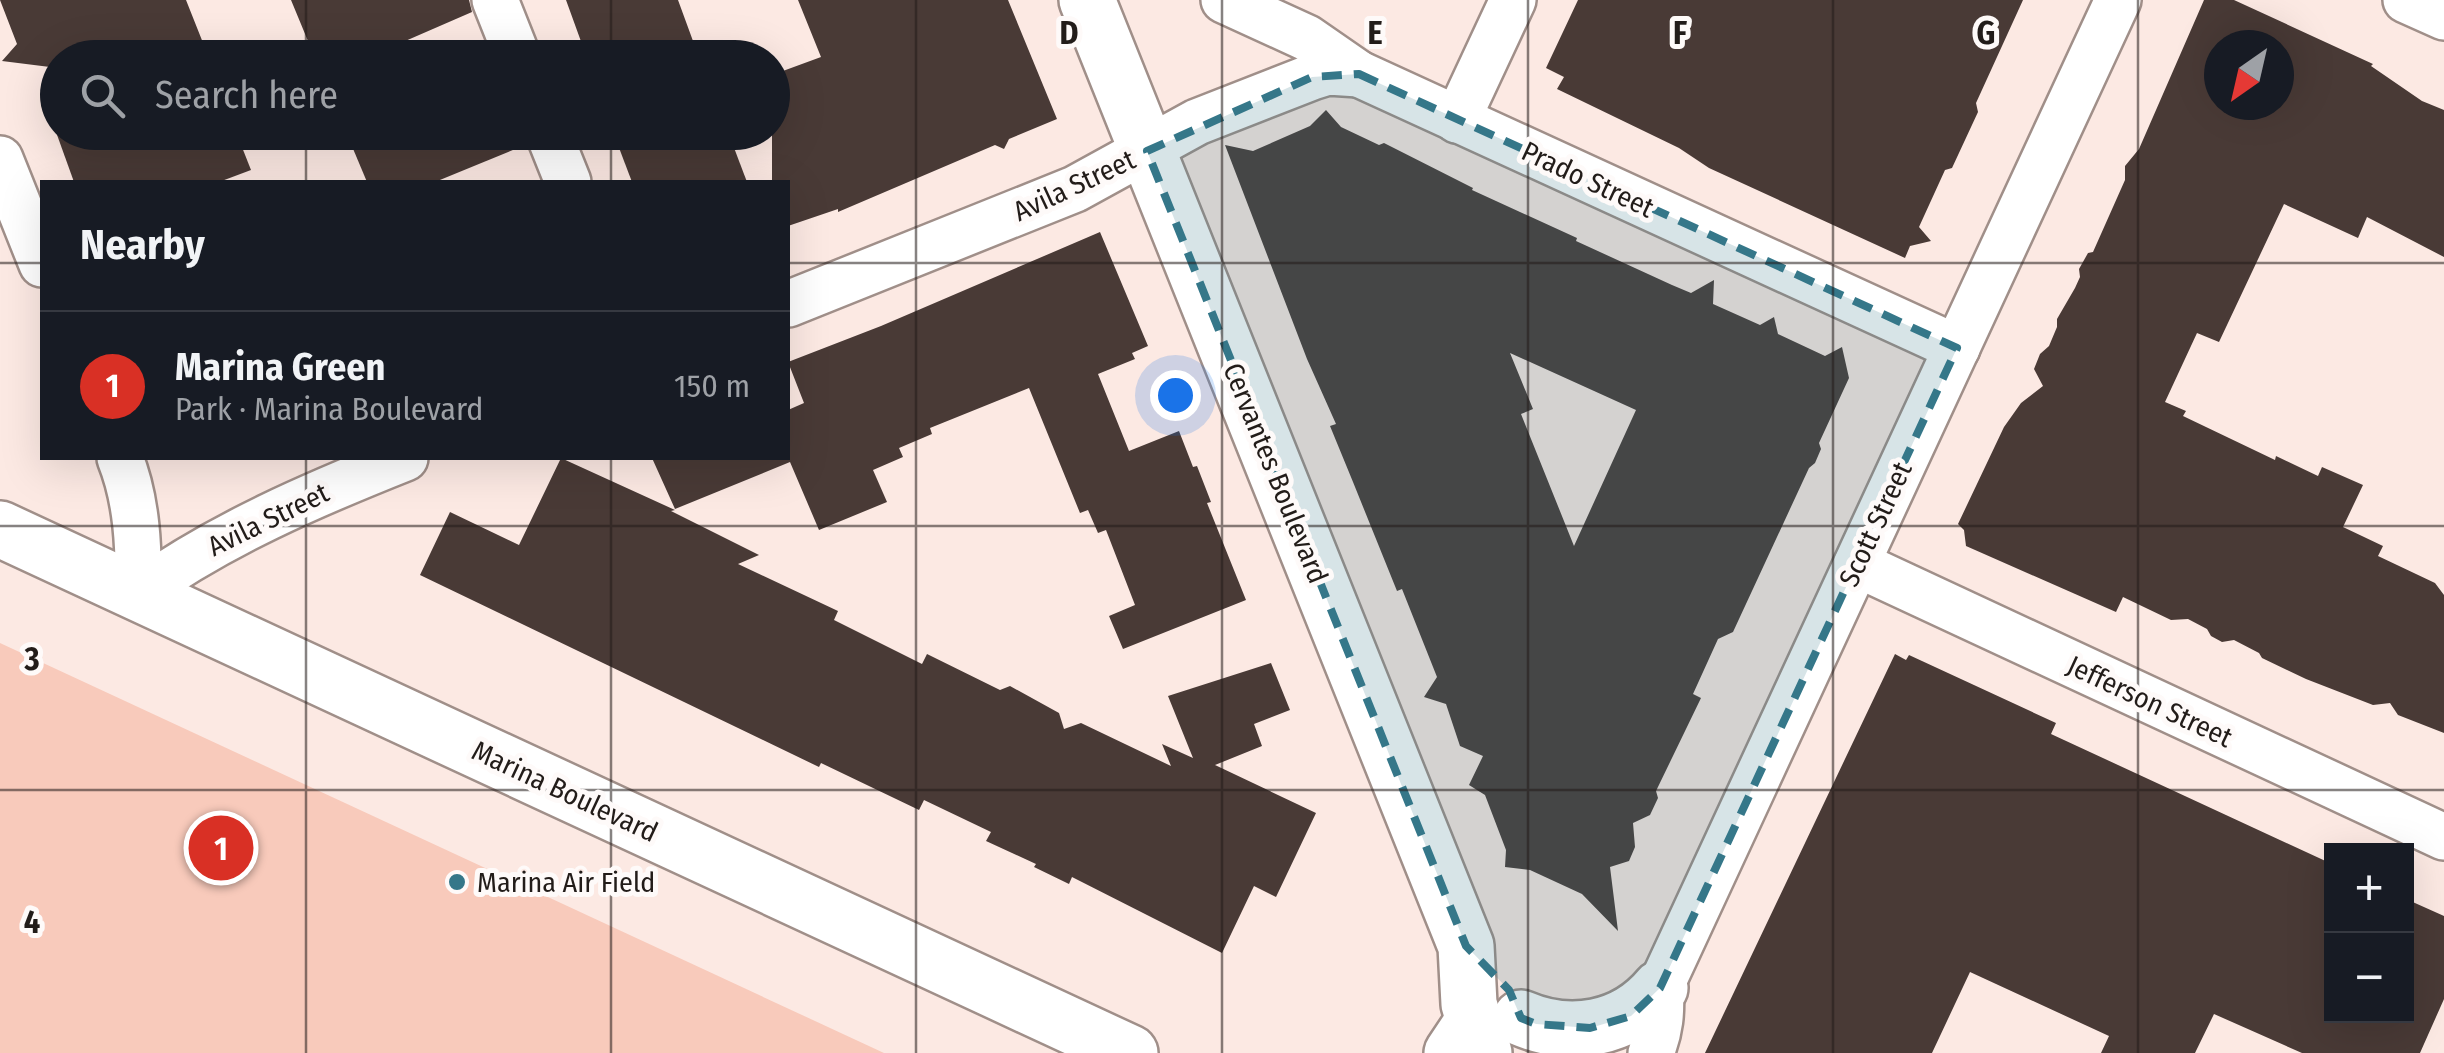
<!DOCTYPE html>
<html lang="en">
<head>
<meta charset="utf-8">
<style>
  :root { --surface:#171b24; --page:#242831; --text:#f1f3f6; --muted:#9ea1a6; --line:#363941; --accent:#d93025 }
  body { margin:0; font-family:"Fira Sans Condensed",sans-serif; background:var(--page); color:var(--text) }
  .controls { position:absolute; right:30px; bottom:30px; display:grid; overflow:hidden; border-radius:0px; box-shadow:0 10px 40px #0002 }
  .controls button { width:90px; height:90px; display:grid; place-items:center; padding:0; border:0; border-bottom:2px solid var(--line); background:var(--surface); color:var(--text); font:50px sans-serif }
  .compass { position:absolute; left:2204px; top:30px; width:90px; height:90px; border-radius:50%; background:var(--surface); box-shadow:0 10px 40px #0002; rotate:214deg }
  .you { position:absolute; left:1175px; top:395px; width:35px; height:35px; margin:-25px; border:8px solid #fff; border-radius:50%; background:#1a73e8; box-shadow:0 0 0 15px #1a73e833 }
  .badge { display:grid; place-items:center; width:65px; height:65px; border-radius:50%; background:var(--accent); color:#fff; font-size:32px; font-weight:700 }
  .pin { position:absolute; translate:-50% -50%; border:5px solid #fff; box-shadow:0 2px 10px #0006 }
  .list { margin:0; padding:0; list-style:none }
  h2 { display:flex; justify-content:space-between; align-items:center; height:130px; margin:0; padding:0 40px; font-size:42px }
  h2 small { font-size:32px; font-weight:400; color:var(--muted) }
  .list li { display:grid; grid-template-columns:65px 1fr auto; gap:30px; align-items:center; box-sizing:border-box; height:150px; padding:0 40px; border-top:2px solid var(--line) }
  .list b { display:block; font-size:38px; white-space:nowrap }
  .list p { margin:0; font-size:32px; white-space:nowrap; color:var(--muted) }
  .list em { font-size:32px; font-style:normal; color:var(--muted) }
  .icon { flex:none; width:55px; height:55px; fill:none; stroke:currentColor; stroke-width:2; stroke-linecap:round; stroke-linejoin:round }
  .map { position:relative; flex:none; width:2444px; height:1053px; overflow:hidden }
  .search { position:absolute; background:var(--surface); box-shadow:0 10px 40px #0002; left:40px; top:40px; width:750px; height:110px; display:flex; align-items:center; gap:25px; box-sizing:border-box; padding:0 35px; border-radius:55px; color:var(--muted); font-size:38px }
  .panel { position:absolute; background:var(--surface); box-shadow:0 10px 40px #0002; left:40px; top:180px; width:750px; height:280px; border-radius:0px }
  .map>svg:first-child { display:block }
  .green { fill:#f8cabb }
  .building { fill:#493a36; fill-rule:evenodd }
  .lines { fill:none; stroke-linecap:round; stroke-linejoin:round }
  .minor-casing { stroke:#a08f89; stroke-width:50 }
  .tertiary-casing { stroke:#a08f89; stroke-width:60 }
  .secondary-casing { stroke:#a08f89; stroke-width:60 }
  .minor { stroke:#fff; stroke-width:45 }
  .tertiary { stroke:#fff; stroke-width:55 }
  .secondary { stroke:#fff; stroke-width:55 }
  .marked { fill:#357789; fill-opacity:0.2; stroke:#357789; stroke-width:8; stroke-dasharray:20 12; stroke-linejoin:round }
  .grid { fill:none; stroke:#221c19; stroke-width:2.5; stroke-opacity:0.55 }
  .poi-dot { fill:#357789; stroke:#fefaf9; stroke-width:4 }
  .labels { text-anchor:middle; stroke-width:10; stroke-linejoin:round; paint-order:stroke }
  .street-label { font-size:28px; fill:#221c19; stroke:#fefaf9 }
  .poi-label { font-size:28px; fill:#221c19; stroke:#fefaf9; text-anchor:start }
  .grid-label { font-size:32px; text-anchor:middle; font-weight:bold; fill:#221c19; stroke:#fefaf9; stroke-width:10; stroke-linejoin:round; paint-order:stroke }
</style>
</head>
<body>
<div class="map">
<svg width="2444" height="1053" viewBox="0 0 2444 1053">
  <rect width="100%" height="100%" fill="#fce9e3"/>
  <!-- green -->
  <path class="green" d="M 0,643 L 884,1053 L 0,1053 Z"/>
  <!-- building -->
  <g class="building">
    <path d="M 0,0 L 186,0 L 209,58 L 58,58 L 58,68 L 2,61 L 17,44 Z"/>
    <path d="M 291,0 L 469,0 L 472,12 L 403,42 L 409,58 L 315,58 Z"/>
    <path d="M 566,0 L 678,0 L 693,41 L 688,43 L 693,58 L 587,58 Z"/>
    <path d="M 798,0 L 1008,0 L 1057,119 L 1009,139 L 1004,149 L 995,145 L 838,212 L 838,209 L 788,226 L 788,182 L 772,182 L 772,75 L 821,57 Z"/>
    <path d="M 1578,0 L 2023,0 L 1976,103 L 1978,112 L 1952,168 L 1945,170 L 1919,227 L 1931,241 L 1910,246 L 1905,258 L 1709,168 L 1679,148 L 1557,89 L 1564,77 L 1546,68 Z"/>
    <path d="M 2204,0 L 2234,0 L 2373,64 L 2371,66 L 2422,101 L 2444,110 L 2444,257 L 2367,217 L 2358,238 L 2284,204 L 2219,342 L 2197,333 L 2165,402 L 2186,411 L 2183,416 L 2275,460 L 2276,456 L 2318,476 L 2322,467 L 2363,485 L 2343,527 L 2383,546 L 2378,556 L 2435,583 L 2444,595 L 2444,733 L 2398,715 L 2390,703 L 2373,705 L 2306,679 L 2262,658 L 2259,653 L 2234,640 L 2222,642 L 2211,636 L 2207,629 L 2188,619 L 2171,620 L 2123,597 L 2116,612 L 1966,546 L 1964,530 L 1958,524 L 2004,427 L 2021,403 L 2043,386 L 2034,369 L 2040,354 L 2049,346 L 2057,327 L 2057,319 L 2075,288 L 2080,277 L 2079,269 L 2088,253 L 2093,252 L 2125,180 L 2125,166 L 2139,149 ZM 2219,45 L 2279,45 L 2279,105 L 2219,105 Z"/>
    <path d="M 1326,110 L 1341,127 L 1379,145 L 1384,143 L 1473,188 L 1472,190 L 1577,238 L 1576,241 L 1672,285 L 1691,293 L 1714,280 L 1713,304 L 1760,325 L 1774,317 L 1778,334 L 1825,356 L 1842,347 L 1849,378 L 1819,443 L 1821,449 L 1815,463 L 1809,468 L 1733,632 L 1718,639 L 1693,694 L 1701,698 L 1656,791 L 1658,798 L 1650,815 L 1633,823 L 1635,847 L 1629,861 L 1610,867 L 1618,931 L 1582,894 L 1530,870 L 1505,867 L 1506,850 L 1485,795 L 1469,785 L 1483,756 L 1460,746 L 1446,704 L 1424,697 L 1437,677 L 1402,589 L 1397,591 L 1353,482 L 1330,426 L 1336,424 L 1307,359 L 1225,145 L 1253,151 L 1310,126 ZM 1510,353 L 1636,410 L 1574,546 L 1521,414 L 1533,409 Z"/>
    <path d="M 56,132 L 236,132 L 251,170 L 219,182 L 74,182 Z"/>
    <path d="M 346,132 L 522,132 L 525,145 L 435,182 L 367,182 Z"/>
    <path d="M 613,132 L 728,132 L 747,182 L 632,182 Z"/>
    <path d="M 1100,232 L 1148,346 L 1132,353 L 1135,359 L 1098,374 L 1129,451 L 1179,431 L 1193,467 L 1197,466 L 1211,502 L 1207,503 L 1246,600 L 1123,649 L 1109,616 L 1135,605 L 1106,530 L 1098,533 L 1088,510 L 1080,513 L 1029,388 L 930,428 L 932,434 L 899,448 L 903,457 L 873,470 L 887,502 L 819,530 L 790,462 L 675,509 L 652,458 L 788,458 L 788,410 L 804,403 L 788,362 L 881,326 Z"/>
    <path d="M 561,458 L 675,510 L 671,511 L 759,555 L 738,564 L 838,611 L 834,620 L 922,664 L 927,654 L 1000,690 L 1010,686 L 1059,713 L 1064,729 L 1081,723 L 1171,766 L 1162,744 L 1193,758 L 1168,696 L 1271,663 L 1290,710 L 1254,724 L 1262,746 L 1215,765 L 1316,813 L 1276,897 L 1254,886 L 1222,953 L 1072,877 L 1069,884 L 1034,867 L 1036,864 L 986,841 L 991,832 L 924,800 L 919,810 L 821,763 L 819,767 L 420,575 L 450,512 L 519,545 Z"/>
    <path d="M 1895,654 L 1906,660 L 1909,655 L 2056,723 L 2051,734 L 2332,864 L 2332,1016 L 2406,1016 L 2406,899 L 2444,916 L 2444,999 L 2420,1053 L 2302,1053 L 2214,1014 L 2195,1053 L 2101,1053 L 2109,1036 L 1970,972 L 1932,1053 L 1705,1053 Z"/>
  </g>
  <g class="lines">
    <defs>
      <g id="minor">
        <path d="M 495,0 L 518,58"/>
        <path d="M 1224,0 L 1307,38 L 1359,74 L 1957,348"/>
        <path d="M 2406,0 L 2444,17"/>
        <path d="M 1457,120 L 1513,0"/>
        <path d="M 548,132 L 568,182"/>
        <path d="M 0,159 L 42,264"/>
        <path d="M 788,304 L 1075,189 L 1197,122 L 1312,77 L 1328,72 L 1359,74"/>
        <path d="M 120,458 C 137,500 139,548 138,593"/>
        <path d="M 1857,564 L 2444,837"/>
        <path d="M 138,593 C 221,534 312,495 405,458"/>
        <path d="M 1651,1053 C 1660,1031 1662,1012 1660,988 L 2118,0"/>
      </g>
      <g id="tertiary">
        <path d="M 1087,0 L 1466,946 L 1469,1004 L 1484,1053"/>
        <path d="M 1521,1018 C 1570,1039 1625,1030 1660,988"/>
      </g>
      <g id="secondary">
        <path d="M 0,529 L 1130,1053"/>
        <path d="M 1452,1053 L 1474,1020"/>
      </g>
    </defs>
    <!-- minor casing -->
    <use href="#minor" class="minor-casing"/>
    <!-- tertiary casing -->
    <use href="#tertiary" class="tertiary-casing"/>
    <!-- secondary casing -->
    <use href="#secondary" class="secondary-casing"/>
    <!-- minor -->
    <use href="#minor" class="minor"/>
    <!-- tertiary -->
    <use href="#tertiary" class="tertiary"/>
    <!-- secondary -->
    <use href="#secondary" class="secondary"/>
  </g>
  <!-- marked area -->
  <path class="marked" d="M 1359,74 L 1957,348 L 1660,988 L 1631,1016 L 1590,1028 L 1536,1024 L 1521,1018 L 1509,990 L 1466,946 L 1147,151 L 1312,77 Z"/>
  <!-- grid -->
  <path class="grid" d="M 306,0 L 306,58M 611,0 L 611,58M 916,0 L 916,1053M 1222,0 L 1222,1053M 1528,0 L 1528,1053M 1833,0 L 1833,1053M 2138,0 L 2138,1053M 306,132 L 306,182M 611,132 L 611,182M 0,263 L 42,263M 788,263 L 2444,263M 306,458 L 306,1053M 611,458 L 611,1053M 0,526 L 2444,526M 0,790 L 2444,790"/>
  <!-- markers -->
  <circle class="poi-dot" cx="457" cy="882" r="10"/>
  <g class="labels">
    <!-- street labels -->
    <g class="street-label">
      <text transform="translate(1588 179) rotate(25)" y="10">Prado Street</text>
      <text transform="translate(1074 185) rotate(-25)" y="10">Avila Street</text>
      <text transform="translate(1276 473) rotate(68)" y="10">Cervantes Boulevard</text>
      <text transform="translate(268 519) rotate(-26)" y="10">Avila Street</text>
      <text transform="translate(1875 524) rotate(-65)" y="10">Scott Street</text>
      <text transform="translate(2150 701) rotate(25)" y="10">Jefferson Street</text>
      <text transform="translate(565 791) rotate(25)" y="10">Marina Boulevard</text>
    </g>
    <!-- poi labels -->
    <g class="poi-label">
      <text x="477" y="892">Marina Air Field</text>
    </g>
  </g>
  <g class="grid-label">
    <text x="1069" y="44">D</text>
    <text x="1375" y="44">E</text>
    <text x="1680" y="44">F</text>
    <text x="1986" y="44">G</text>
    <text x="32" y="670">3</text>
    <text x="32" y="933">4</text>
  </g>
</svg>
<div class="controls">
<button>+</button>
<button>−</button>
</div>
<svg class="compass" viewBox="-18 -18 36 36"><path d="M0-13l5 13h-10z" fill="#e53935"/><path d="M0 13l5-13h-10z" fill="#9ea1a6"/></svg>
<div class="you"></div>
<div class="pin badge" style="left:221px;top:848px">1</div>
<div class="search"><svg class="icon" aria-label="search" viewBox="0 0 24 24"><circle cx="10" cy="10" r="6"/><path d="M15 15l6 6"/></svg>Search here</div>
<section class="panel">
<h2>Nearby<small></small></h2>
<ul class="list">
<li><span class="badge">1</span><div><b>Marina Green</b><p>Park · Marina Boulevard</p></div><em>150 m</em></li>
</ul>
</section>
</div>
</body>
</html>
